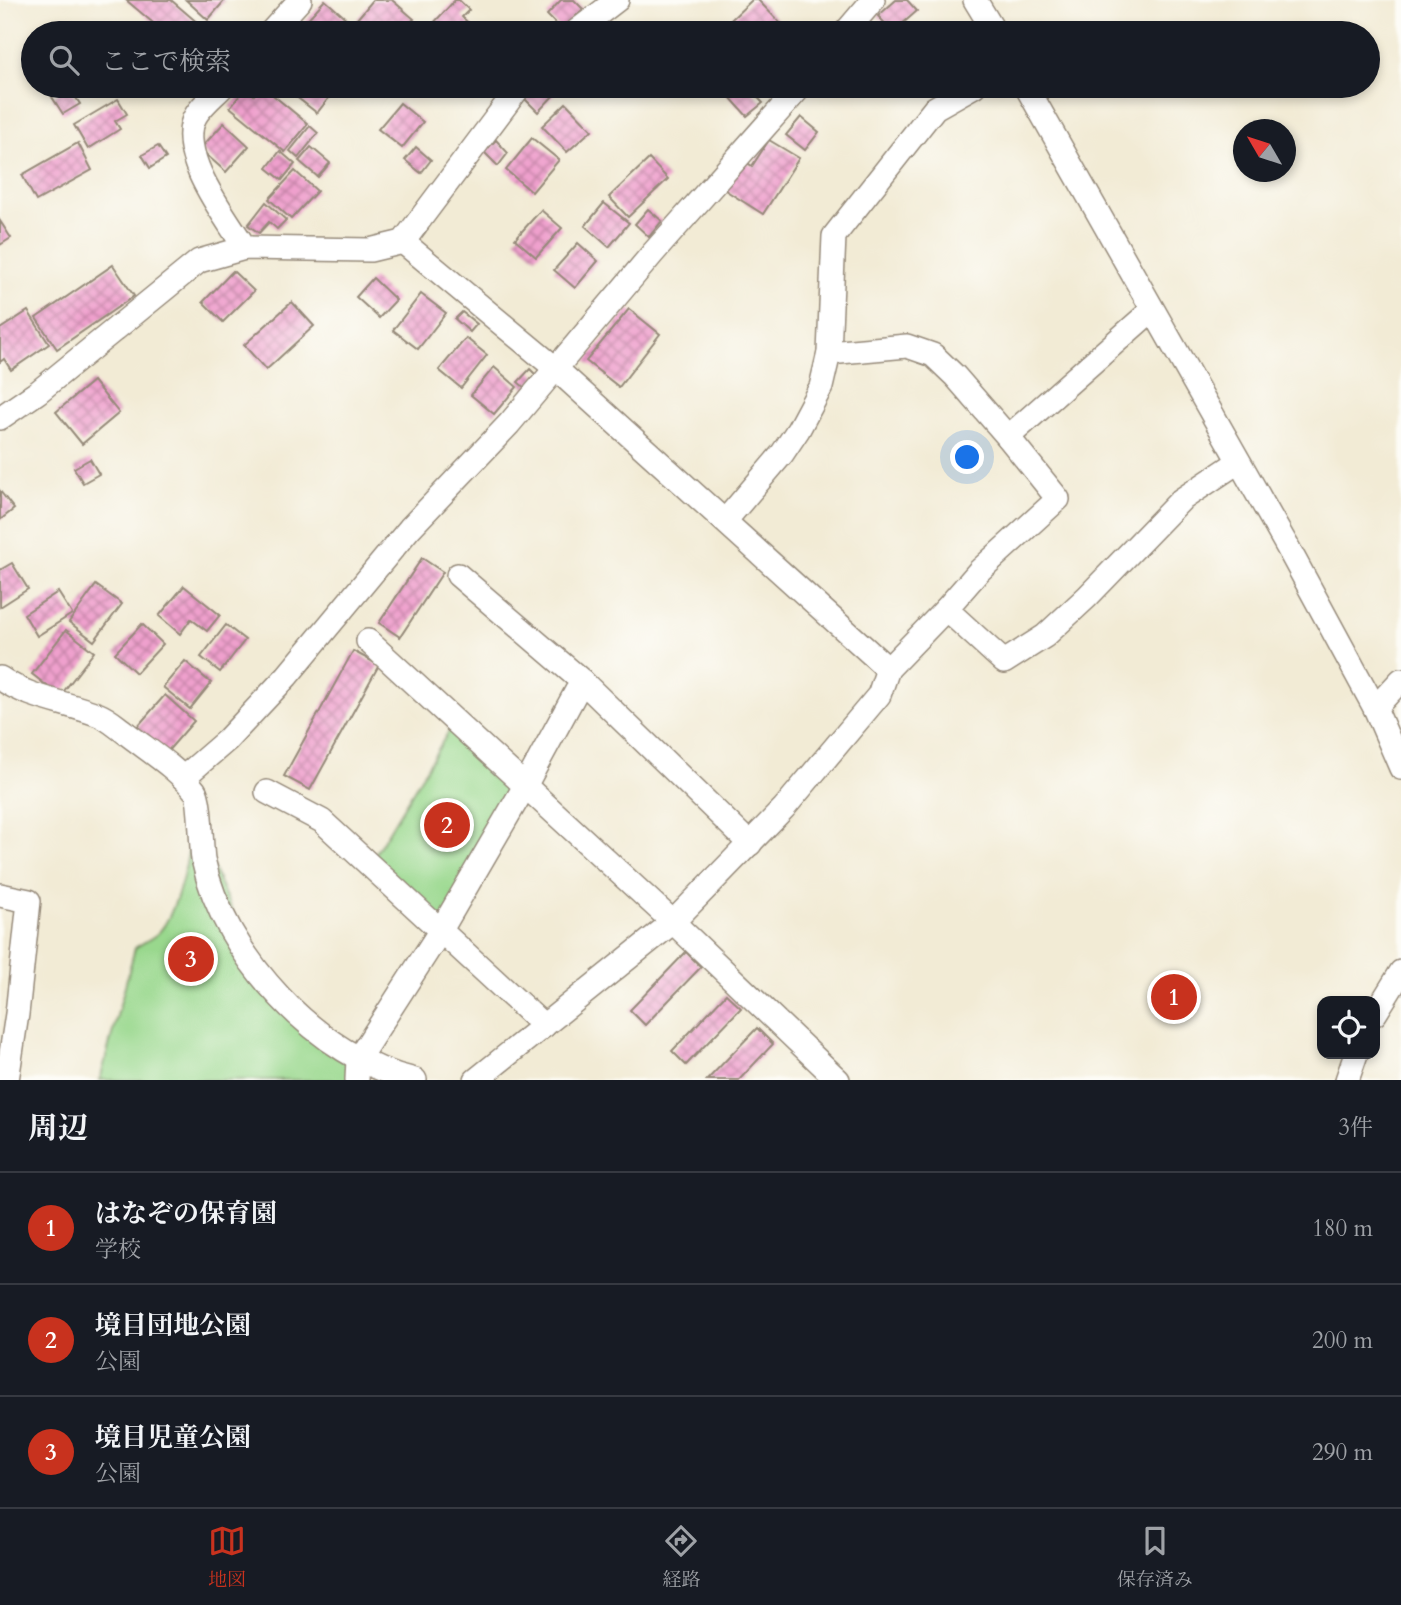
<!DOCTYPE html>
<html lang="ja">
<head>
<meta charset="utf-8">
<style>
  :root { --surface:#171b24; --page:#20242c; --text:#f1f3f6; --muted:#9ea1a6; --line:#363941; --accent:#c8321e }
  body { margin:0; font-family:Cardo,"Noto Serif JP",serif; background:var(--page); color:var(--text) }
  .controls { position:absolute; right:21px; bottom:21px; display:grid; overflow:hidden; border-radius:14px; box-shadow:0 4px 10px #0003 }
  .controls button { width:63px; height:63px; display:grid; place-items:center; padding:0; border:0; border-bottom:2px solid var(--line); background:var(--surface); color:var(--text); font:35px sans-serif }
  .compass { position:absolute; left:1233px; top:119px; width:63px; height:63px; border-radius:50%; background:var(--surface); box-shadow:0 4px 10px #0003; rotate:309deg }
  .you { position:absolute; left:968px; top:458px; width:24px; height:24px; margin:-18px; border:5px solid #fff; border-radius:50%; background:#1a73e8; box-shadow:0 0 0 10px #1a73e833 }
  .badge { display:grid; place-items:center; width:46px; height:46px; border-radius:50%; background:var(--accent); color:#fff; font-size:23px; font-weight:700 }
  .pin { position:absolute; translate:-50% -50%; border:4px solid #fff; box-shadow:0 2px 7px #0006 }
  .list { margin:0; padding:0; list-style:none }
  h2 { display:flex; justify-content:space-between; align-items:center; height:91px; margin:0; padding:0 28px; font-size:30px }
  h2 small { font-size:23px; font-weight:400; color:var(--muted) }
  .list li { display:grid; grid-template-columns:46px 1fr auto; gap:21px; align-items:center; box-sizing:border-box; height:112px; padding:0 28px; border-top:2px solid var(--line) }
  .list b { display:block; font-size:26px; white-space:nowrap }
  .list p { margin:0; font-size:23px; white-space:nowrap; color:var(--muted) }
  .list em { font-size:23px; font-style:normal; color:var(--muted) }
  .icon { flex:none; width:38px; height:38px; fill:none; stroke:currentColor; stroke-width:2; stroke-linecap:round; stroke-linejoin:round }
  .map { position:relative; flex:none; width:1401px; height:1080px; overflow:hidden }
  .search { position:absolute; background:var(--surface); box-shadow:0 4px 10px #0003; left:21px; right:21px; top:21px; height:77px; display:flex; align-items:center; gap:18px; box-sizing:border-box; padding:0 24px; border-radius:38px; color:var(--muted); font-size:26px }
  .sheet { height:427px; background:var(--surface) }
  nav { display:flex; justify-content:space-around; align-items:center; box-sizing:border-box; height:98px; border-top:2px solid var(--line); background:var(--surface); font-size:19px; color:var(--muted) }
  nav a { display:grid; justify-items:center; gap:4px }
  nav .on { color:var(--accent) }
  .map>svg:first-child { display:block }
  .green { fill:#99d88d; stroke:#6a8156; stroke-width:2 }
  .building { fill:url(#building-cross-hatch) }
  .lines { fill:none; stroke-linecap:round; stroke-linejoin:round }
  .street-casing { stroke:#968a7a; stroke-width:26 }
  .street { stroke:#fff; stroke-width:23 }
</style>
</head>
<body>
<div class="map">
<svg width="1401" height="1080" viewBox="0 0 1401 1080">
  <defs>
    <pattern id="building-cross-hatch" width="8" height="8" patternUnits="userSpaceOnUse" patternTransform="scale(1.75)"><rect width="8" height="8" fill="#efa0cd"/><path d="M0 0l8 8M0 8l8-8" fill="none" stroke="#c383a6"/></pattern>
  </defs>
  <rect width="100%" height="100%" fill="#fdfcf7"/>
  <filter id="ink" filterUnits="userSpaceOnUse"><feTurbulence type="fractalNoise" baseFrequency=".0143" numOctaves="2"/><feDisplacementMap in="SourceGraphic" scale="14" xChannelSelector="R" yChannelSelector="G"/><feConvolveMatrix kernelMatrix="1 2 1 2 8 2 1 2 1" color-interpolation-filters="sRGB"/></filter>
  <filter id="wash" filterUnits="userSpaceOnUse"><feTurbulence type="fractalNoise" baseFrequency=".00686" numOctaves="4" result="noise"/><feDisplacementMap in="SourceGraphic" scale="28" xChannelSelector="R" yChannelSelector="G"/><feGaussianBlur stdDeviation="1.57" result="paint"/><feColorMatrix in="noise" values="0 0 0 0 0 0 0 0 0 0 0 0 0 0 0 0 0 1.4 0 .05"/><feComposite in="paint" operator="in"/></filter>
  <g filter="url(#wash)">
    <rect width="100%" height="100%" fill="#f2ebd5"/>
    <!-- green -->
    <g class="green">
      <path d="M 455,721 L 525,786 L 441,930 L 369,864 Z"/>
      <path d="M 202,843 L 258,971 L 358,1059 L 357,1080 L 100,1080 L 135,948 C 142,943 152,939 158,933 C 174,918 187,866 189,845 Z"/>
    </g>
    <g id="blocks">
      <!-- building -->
      <g class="building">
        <path d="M 126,0 L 171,0 L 206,30 L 203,33 L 165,33 Z"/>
        <path d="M 186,0 L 225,0 L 208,20 Z"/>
        <path d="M 325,0 L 356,27 L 351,33 L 319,33 L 305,22 Z"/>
        <path d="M 373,0 L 392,0 L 414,19 L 401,33 L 373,33 L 357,19 Z"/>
        <path d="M 455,0 L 459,0 L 469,10 L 462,17 L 479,33 L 436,33 L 430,27 Z"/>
        <path d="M 561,0 L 574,0 L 583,9 L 562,30 L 547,15 Z"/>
        <path d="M 752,0 L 758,0 L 783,26 L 775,33 L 717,33 Z"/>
        <path d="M 896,0 L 907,0 L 917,11 L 893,32 L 878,16 Z"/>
        <path d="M 262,86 L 308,124 L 285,152 L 230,107 L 246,88 L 254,95 Z"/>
        <path d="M 293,86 L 338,86 L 317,113 L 289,91 Z"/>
        <path d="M 536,86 L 546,86 L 555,94 L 538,112 L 524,98 Z"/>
        <path d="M 720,86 L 747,86 L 763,103 L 747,116 Z"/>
        <path d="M 69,87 L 80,104 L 63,114 L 52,97 Z"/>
        <path d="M 118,99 L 127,114 L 115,121 L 120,129 L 88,149 L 74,125 Z"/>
        <path d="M 400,103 L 423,122 L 402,148 L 378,129 Z"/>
        <path d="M 566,103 L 592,130 L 567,152 L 542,126 Z"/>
        <path d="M 801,117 L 819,132 L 805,150 L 786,135 Z"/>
        <path d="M 224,123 L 249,146 L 226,172 L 200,149 Z"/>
        <path d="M 310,126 L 318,133 L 298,158 L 290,151 Z"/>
        <path d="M 532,138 L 559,160 L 532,192 L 506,170 Z"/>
        <path d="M 496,140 L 508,153 L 498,166 L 484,152 Z"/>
        <path d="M 769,140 L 799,158 L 763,214 L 725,190 L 743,160 L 752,166 Z"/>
        <path d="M 78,143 L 92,170 L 36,201 L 22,175 Z"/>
        <path d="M 158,146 L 166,158 L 150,168 L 142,155 Z"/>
        <path d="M 311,147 L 330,163 L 318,177 L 299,161 Z"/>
        <path d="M 416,147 L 431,160 L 421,173 L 405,160 Z"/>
        <path d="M 280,151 L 295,164 L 282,180 L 267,168 Z"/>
        <path d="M 649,159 L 668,179 L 628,217 L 609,197 Z"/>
        <path d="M 295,171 L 317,191 L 291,219 L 269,199 Z"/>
        <path d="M 266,202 L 286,220 L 277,229 L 269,222 L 259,233 L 248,225 Z"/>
        <path d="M 604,203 L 629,223 L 609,247 L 585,226 Z"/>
        <path d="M 648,209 L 662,221 L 649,237 L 635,224 Z"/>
        <path d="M 541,210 L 562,228 L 536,257 L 515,239 Z"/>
        <path d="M 0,221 L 11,238 L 0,245 Z"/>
        <path d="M 578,243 L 598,261 L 575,288 L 554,270 Z"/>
        <path d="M 113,265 L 134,296 L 57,349 L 36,318 Z"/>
        <path d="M 233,271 L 254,291 L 223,322 L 203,302 Z"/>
        <path d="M 373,278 L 396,300 L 379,318 L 356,297 Z"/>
        <path d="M 421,294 L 446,313 L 418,349 L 393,330 Z"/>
        <path d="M 292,302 L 314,326 L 266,370 L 244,345 Z"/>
        <path d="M 629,309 L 660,334 L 619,387 L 586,361 Z"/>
        <path d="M 28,311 L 49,344 L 11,370 L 4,359 L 0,362 L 0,329 Z"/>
        <path d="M 462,312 L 477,324 L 470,332 L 455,319 Z"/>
        <path d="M 466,338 L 487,355 L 461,388 L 439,370 Z"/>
        <path d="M 494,367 L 517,387 L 494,414 L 471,395 Z"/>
        <path d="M 530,369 L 537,376 L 526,389 L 518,382 Z"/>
        <path d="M 93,381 L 119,413 L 82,444 L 56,412 Z"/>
        <path d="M 90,459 L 99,474 L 83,483 L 74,468 Z"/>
        <path d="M 0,491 L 14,509 L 0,520 Z"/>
        <path d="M 422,558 L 443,572 L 400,637 L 379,623 Z"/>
        <path d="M 12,563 L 28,589 L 0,607 L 0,570 Z"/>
        <path d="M 96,585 L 122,604 L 94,641 L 69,622 Z"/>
        <path d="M 184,586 L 220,615 L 207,631 L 191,619 L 180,634 L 159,616 Z"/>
        <path d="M 58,592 L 72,614 L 37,636 L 24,614 Z"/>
        <path d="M 142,624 L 163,644 L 136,673 L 115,653 Z"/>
        <path d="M 226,625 L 245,640 L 220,672 L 201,657 Z"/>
        <path d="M 66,630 L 94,652 L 60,696 L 32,674 Z"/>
        <path d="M 353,651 L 379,665 L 310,790 L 284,776 Z"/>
        <path d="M 185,661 L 211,683 L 190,709 L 163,687 Z"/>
        <path d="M 165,695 L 194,721 L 166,753 L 137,727 Z"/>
        <path d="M 686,952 L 701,967 L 645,1025 L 630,1010 Z"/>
        <path d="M 726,994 L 741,1008 L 686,1065 L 672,1051 Z"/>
        <path d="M 757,1028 L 773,1044 L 739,1080 L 707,1080 Z"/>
      </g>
    </g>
  </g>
  <g filter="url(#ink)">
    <use href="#blocks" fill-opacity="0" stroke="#968a7a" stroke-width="2"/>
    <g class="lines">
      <defs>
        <g id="street">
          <path d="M 975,0 L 995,33"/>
          <path d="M 270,33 L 300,0"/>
          <path d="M 574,33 L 617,0"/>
          <path d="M 845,33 L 873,0"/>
          <path d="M 223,86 C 215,95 199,107 194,119 C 178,157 226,217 245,248"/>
          <path d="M 1026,86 L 1287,546 L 1375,708 L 1401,768"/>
          <path d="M 403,242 L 555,368 L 888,669"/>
          <path d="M 829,353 L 907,346 L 933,355 L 955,376 L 1008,437 L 1058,499 L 979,571 L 946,609"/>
          <path d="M 0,418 L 38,392 L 199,261 L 245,248 L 370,250 L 403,242 L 520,86"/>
          <path d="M 1008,437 L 1152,310"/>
          <path d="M 725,521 L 782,454 L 798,430 L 821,387 L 829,353 L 834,236 L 935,108 L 974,86"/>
          <path d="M 368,641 L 673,922 L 838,1080"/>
          <path d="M 0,678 C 30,699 66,702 99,715 C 109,719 117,727 126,733 C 149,751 177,768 195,791 C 201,799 201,846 203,859 C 223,955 319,1059 415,1080"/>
          <path d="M 582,681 L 750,844"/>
          <path d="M 1375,708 L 1401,680"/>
          <path d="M 183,778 L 227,740 L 287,676 L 410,528 L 509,424 L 653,253 L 801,86"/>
          <path d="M 267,792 L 322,821 L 544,1026"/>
          <path d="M 0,895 L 29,901 L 17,1014 L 7,1080"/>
          <path d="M 1375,1014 L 1401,972"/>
          <path d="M 357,1080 L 358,1059 L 441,930 L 525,786 L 582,681 L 458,575"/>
          <path d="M 476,1080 L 673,922 L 784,808 L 879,695 L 888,669 L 946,609 L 1004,662 L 1045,636 L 1087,597 L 1181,500 L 1238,462"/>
          <path d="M 1347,1080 L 1356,1054"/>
        </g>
      </defs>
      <!-- street casing -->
      <use href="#street" class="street-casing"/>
      <!-- street -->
      <use href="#street" class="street"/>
    </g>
  </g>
</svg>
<div class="controls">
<button><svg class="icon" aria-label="locate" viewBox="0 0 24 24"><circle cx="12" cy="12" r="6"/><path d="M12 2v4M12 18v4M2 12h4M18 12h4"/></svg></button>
</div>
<svg class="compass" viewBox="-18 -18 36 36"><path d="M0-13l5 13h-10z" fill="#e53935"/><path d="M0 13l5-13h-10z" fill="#9ea1a6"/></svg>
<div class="you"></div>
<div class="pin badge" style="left:1174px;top:997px">1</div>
<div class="pin badge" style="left:447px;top:825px">2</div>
<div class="pin badge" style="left:191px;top:959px">3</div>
<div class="search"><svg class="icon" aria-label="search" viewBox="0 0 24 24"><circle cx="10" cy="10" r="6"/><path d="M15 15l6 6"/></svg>ここで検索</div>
</div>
<section class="sheet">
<h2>周辺<small>3件</small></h2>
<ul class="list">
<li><span class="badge">1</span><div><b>はなぞの保育園</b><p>学校</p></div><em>180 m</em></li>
<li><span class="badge">2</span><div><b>境目団地公園</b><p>公園</p></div><em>200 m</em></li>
<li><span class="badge">3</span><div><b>境目児童公園</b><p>公園</p></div><em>290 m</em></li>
</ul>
</section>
<nav>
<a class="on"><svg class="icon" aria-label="map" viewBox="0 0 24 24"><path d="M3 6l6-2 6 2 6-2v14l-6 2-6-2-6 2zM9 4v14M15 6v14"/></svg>地図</a>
<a><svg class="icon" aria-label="directions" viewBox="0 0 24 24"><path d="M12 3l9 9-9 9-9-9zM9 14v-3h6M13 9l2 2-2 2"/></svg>経路</a>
<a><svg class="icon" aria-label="saved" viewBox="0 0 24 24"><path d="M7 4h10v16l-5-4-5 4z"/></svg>保存済み</a>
</nav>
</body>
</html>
